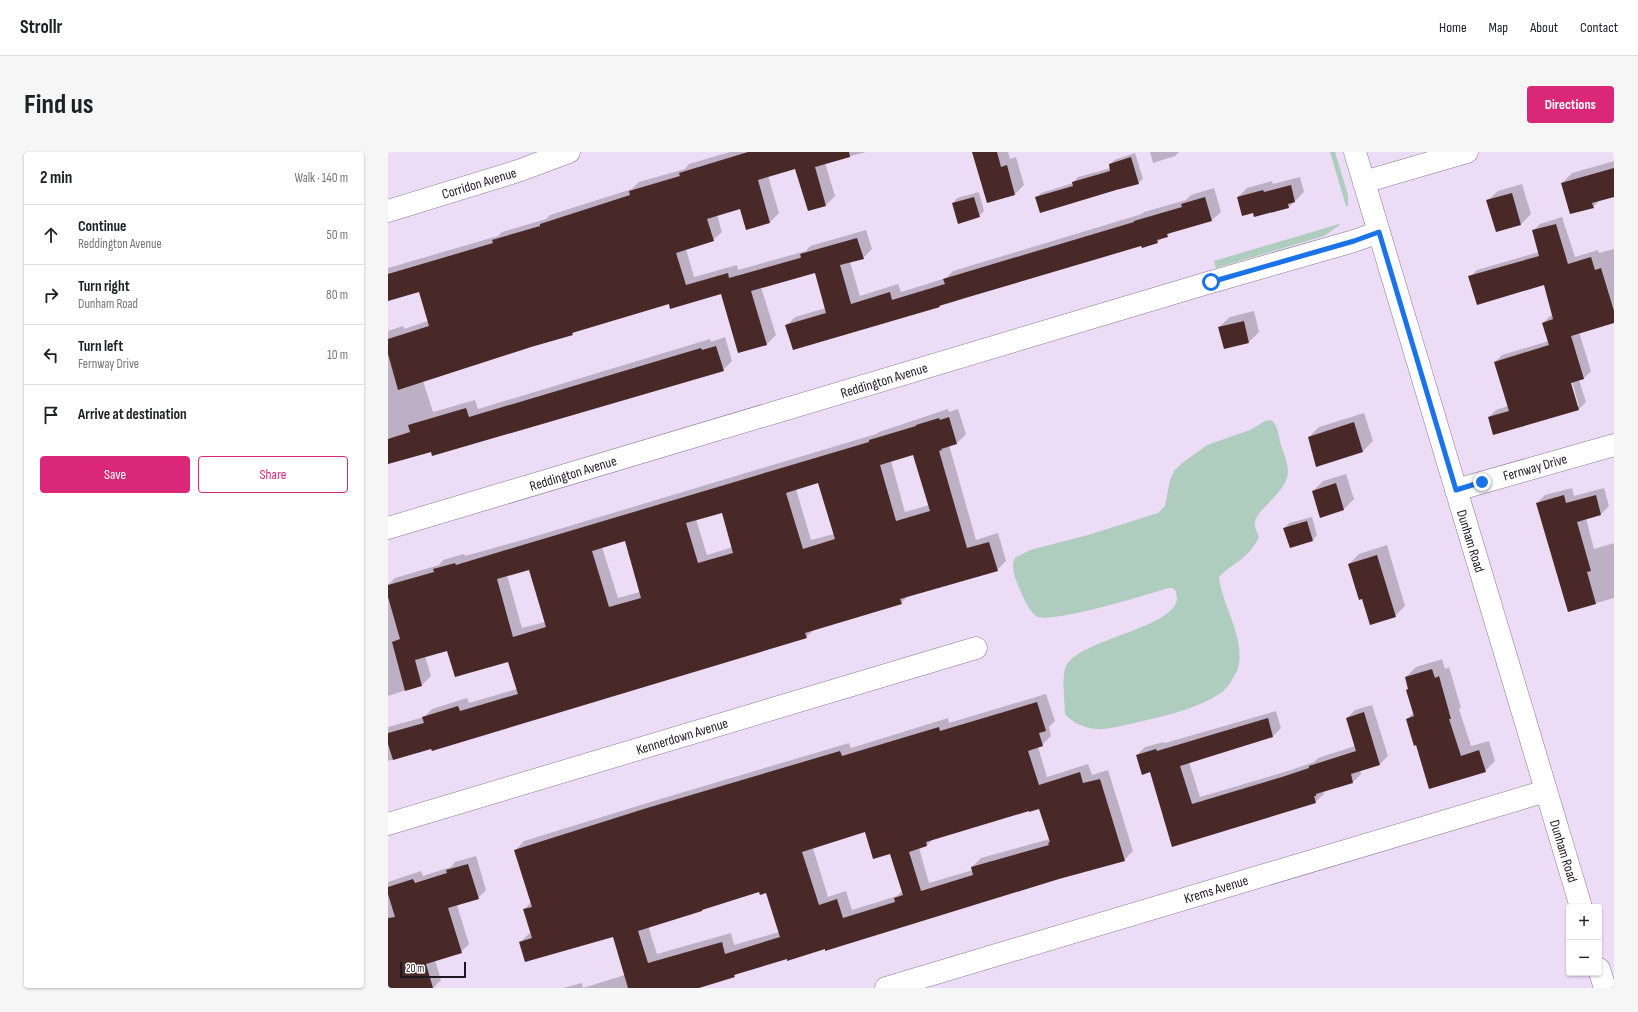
<!DOCTYPE html>
<html lang="en">
<head>
<meta charset="utf-8">
<style>
  :root { --surface:#fff; --page:#f6f6f6; --text:#202124; --muted:#757577; --line:#e0e0e0; --accent:#db2777 }
  body { margin:0; font-family:"Sofia Sans Condensed",sans-serif; background:var(--page); color:var(--text) }
  .controls { position:absolute; right:12px; bottom:12px; display:grid; overflow:hidden; border-radius:4px; box-shadow:0 1px 3px #0004 }
  .controls button { width:36px; height:36px; display:grid; place-items:center; padding:0; border:0; border-bottom:1px solid var(--line); background:var(--surface); color:var(--text); font:20px sans-serif }
  .scale { position:absolute; left:12px; bottom:10px; width:66px; box-sizing:border-box; padding-left:4px; border:2px solid #1e1821; border-top:0; font-size:11px; line-height:14px; white-space:nowrap; color:#1e1821; -webkit-text-stroke:3px #fff; paint-order:stroke }
  .stop { position:absolute; width:12px; height:12px; margin:-9px; border:3px solid #1a73e8; border-radius:50%; background:#fff }
  .stop.end { background:#1a73e8; border-color:#fff; box-shadow:0 1px 4px #0008 }
  .list { margin:0; padding:0; list-style:none }
  h2 { display:flex; justify-content:space-between; align-items:center; height:52px; margin:0; padding:0 16px; font-size:17px }
  h2 small { font-size:13px; font-weight:400; color:var(--muted) }
  .list li { display:grid; grid-template-columns:26px 1fr auto; gap:12px; align-items:center; box-sizing:border-box; height:60px; padding:0 16px; border-top:1px solid var(--line) }
  .list b { display:block; font-size:15px; white-space:nowrap }
  .list p { margin:0; font-size:13px; white-space:nowrap; color:var(--muted) }
  .list em { font-size:13px; font-style:normal; color:var(--muted) }
  .actions { display:flex; gap:8px; padding:12px 16px }
  .actions a { flex:1; padding:9px 0; border:1px solid var(--accent); border-radius:4px; text-align:center; font-size:14px; color:var(--accent) }
  .actions .main { background:var(--accent); color:#fff }
  .icon { flex:none; width:22px; height:22px; fill:none; stroke:currentColor; stroke-width:2; stroke-linecap:round; stroke-linejoin:round }
  .map { position:relative; flex:none; width:1226px; height:836px; overflow:hidden; border-radius:4px }
  header { display:flex; align-items:center; gap:24px; box-sizing:border-box; height:56px; padding:0 20px; background:var(--surface); border-bottom:1px solid var(--line) }
  header strong { font-size:19px }
  nav { display:flex; gap:22px; margin-inline-start:auto; font-size:14px }
  .intro { display:flex; align-items:center; justify-content:space-between; box-sizing:border-box; height:96px; padding:0 24px }
  h1 { margin:0; font-size:28px }
  .button { padding:10px 18px; border-radius:4px; background:var(--accent); color:#fff; font-size:14px; font-weight:700 }
  main { display:flex; gap:24px; padding:0 24px }
  aside { flex:1; background:var(--surface); border-radius:4px; box-shadow:0 1px 3px #0004 }
  .map>svg:first-child { display:block }
  .green { fill:#afcdbf }
  .shadow { fill:#0003; fill-rule:evenodd }
  .building { fill:#482928; fill-rule:evenodd }
  .lines { fill:none; stroke-linecap:round; stroke-linejoin:round }
  .minor-casing { stroke:#887990; stroke-width:23 }
  .minor { stroke:#fff; stroke-width:22 }
  .route { stroke:#1a73e8; stroke-width:5 }
  .labels { text-anchor:middle; stroke-width:4; stroke-linejoin:round; paint-order:stroke }
  .street-label { font-size:14px; fill:#1e1821; stroke:#fff }
</style>
</head>
<body>
<header>
<strong>Strollr</strong>
<nav><a>Home</a><a>Map</a><a>About</a><a>Contact</a></nav>
</header>
<div class="intro"><h1>Find us</h1><a class="button">Directions</a></div>
<main>
<aside>
<h2>2 min<small>Walk · 140 m</small></h2>
<ul class="list">
<li><svg class="icon" aria-label="ahead" viewBox="0 0 24 24"><path d="M12 20V5M6 11l6-6 6 6"/></svg><div><b>Continue</b><p>Reddington Avenue</p></div><em>50 m</em></li>
<li><svg class="icon" aria-label="right" viewBox="0 0 24 24"><path d="M7 20v-9h11M14 6l5 5-5 5"/></svg><div><b>Turn right</b><p>Dunham Road</p></div><em>80 m</em></li>
<li><svg class="icon" aria-label="left" viewBox="0 0 24 24"><path d="M17 20v-9H6M10 6l-5 5 5 5"/></svg><div><b>Turn left</b><p>Fernway Drive</p></div><em>10 m</em></li>
<li><svg class="icon" aria-label="arrive" viewBox="0 0 24 24"><path d="M6 21V4h12l-3 4 3 4H6"/></svg><div><b>Arrive at destination</b></div></li>
</ul>
<div class="actions"><a class="main">Save</a><a>Share</a></div>
</aside>
<div class="map">
<svg width="1226" height="836" viewBox="0 0 1226 836">
  <rect width="100%" height="100%" fill="#eddcf6"/>
  <!-- green -->
  <g class="green">
    <path d="M 942,0 L 947,0 L 960,43 L 960,54 L 958,54 Z"/>
    <path d="M 951,72 L 952,73 L 936,84 L 828,116 L 826,109 Z"/>
    <path d="M 883,268 C 889,272 891,283 892,290 C 895,299 900,311 900,320 C 900,341 864,359 867,373 C 867,377 870,381 871,385 C 867,393 863,399 856,405 C 848,412 838,417 831,425 C 834,454 858,486 850,516 C 847,524 840,536 833,541 C 807,558 772,565 742,572 C 731,574 719,578 709,577 C 696,576 685,571 677,562 C 677,549 673,525 678,514 C 692,487 783,477 789,448 C 789,446 788,442 788,439 L 785,436 L 781,436 C 760,442 662,473 648,464 C 641,459 635,445 632,438 C 628,429 622,415 627,406 L 642,398 L 700,383 L 770,361 L 777,354 L 782,328 L 786,319 L 794,311 L 819,293 L 862,278 L 877,269 Z"/>
  </g>
  <!-- shadow -->
  <g class="shadow">
    <path d="M 342,0 L 478,0 L 437,11 L 447,44 L 438,53 L 408,15 L 380,24 L 391,61 L 382,70 L 353,56 L 329,63 L 334,80 L 325,88 L 298,97 L 306,125 L 349,113 L 350,118 L 418,99 L 422,94 L 478,78 L 484,97 L 475,106 L 462,110 L 472,144 L 510,132 L 513,140 L 558,126 L 565,119 L 754,62 L 756,60 L 798,48 L 803,43 L 826,36 L 833,60 L 824,68 L 784,80 L 769,90 L 754,92 L 553,152 L 551,155 L 398,174 L 407,165 L 438,156 L 427,120 L 373,135 L 388,183 L 379,192 L 351,200 L 334,141 L 282,151 L 187,179 L 184,182 L 35,229 L 45,260 L 87,248 L 90,257 L 322,187 L 323,190 L 337,185 L 344,209 L 335,218 L 0,312 L 0,179 L 15,174 L 16,177 L 40,169 L 31,139 L 0,148 L 0,116 L 110,84 L 114,80 L 158,67 L 162,63 L 244,37 L 251,30 L 297,17 L 301,12 Z"/>
    <path d="M 585,0 L 620,0 L 622,7 L 628,5 L 636,33 L 627,42 L 599,50 Z"/>
    <path d="M 762,0 L 791,0 L 787,4 L 765,11 Z"/>
    <path d="M 747,1 L 755,27 L 750,31 L 648,46 L 653,41 L 685,31 L 690,25 L 723,16 L 722,13 L 726,8 Z"/>
    <path d="M 1226,9 L 1226,44 L 1212,48 L 1205,55 L 1174,31 L 1184,21 Z"/>
    <path d="M 912,25 L 916,40 L 901,55 L 866,60 L 850,45 L 859,36 L 884,29 L 885,32 Z"/>
    <path d="M 1134,32 L 1143,62 L 1133,72 L 1099,49 L 1110,39 Z"/>
    <path d="M 591,40 L 596,59 L 591,64 L 565,51 L 569,46 Z"/>
    <path d="M 1174,65 L 1187,105 L 1210,98 L 1211,101 L 1226,97 L 1226,170 L 1191,180 L 1203,219 L 1196,226 L 1191,228 L 1198,250 L 1191,257 L 1106,282 L 1101,265 L 1108,258 L 1120,254 L 1107,210 L 1114,203 L 1161,189 L 1155,171 L 1162,164 L 1165,163 L 1156,132 L 1082,125 L 1089,118 L 1151,100 L 1145,79 L 1152,72 ZM 1181,226 L 1183,226 L 1191,254 L 1189,254 Z"/>
    <path d="M 866,159 L 871,180 L 861,190 L 831,175 L 842,165 Z"/>
    <path d="M 560,257 L 561,260 L 570,257 L 578,282 L 569,291 L 561,293 L 588,388 L 610,381 L 618,409 L 609,418 L 520,444 L 513,451 L 427,477 L 418,485 L 0,609 L 0,575 L 36,565 L 44,557 L 79,546 L 81,551 L 129,537 L 121,509 L 59,497 L 37,504 L 43,524 L 34,533 L 0,544 L 0,433 L 7,426 L 51,413 L 55,408 L 76,402 L 77,404 L 138,387 L 488,282 L 491,280 ZM 526,302 L 541,353 L 517,360 L 503,309 ZM 431,330 L 446,382 L 423,388 L 408,337 ZM 334,359 L 345,395 L 319,403 L 308,367 ZM 237,388 L 252,440 L 230,446 L 214,395 ZM 142,417 L 157,470 L 134,476 L 119,423 Z"/>
    <path d="M 976,261 L 985,289 L 975,299 L 929,313 L 921,285 L 931,275 Z"/>
    <path d="M 958,322 L 966,347 L 956,357 L 932,364 L 925,339 L 935,329 Z"/>
    <path d="M 1184,336 L 1186,344 L 1216,336 L 1221,354 L 1213,362 L 1198,366 L 1206,397 L 1226,391 L 1226,446 L 1180,459 L 1149,351 L 1157,343 Z"/>
    <path d="M 924,365 L 929,383 L 925,388 L 897,376 L 901,371 Z"/>
    <path d="M 999,393 L 1017,454 L 1007,464 L 975,446 L 961,412 L 971,402 Z"/>
    <path d="M 1054,507 L 1057,517 L 1061,515 L 1073,556 L 1071,557 L 1083,594 L 1101,589 L 1107,609 L 1097,619 L 1029,592 L 1019,567 L 1026,560 L 1019,538 L 1021,536 L 1018,525 L 1028,515 Z"/>
    <path d="M 658,542 L 667,569 L 661,575 L 663,584 L 654,593 L 650,595 L 659,625 L 700,612 L 704,623 L 720,618 L 745,699 L 736,708 L 671,726 L 399,806 L 349,821 L 346,824 L 308,836 L 175,836 L 194,831 L 195,836 L 237,823 L 226,784 L 132,790 L 143,780 L 136,758 L 143,750 L 128,698 L 136,689 L 269,648 L 461,591 L 463,596 L 560,566 L 561,571 ZM 652,656 L 662,687 L 593,706 L 584,715 L 585,718 L 541,731 L 531,696 L 539,693 L 545,687 L 642,658 ZM 478,679 L 503,701 L 514,739 L 509,744 L 464,758 L 458,739 L 440,745 L 425,696 ZM 372,739 L 379,740 L 391,780 L 346,793 L 343,781 L 269,802 L 260,774 Z"/>
    <path d="M 984,553 L 1000,604 L 992,612 L 972,618 L 973,622 L 965,630 L 935,639 L 936,642 L 927,650 L 785,694 L 763,619 L 749,603 L 757,595 L 776,590 L 777,591 L 888,559 L 893,576 L 885,584 L 801,610 L 812,645 L 903,618 L 926,610 L 930,606 L 967,594 L 959,566 L 967,558 Z"/>
    <path d="M 88,704 L 98,738 L 90,746 L 69,753 L 81,792 L 73,800 L 47,808 L 53,828 L 45,836 L 0,836 L 0,730 L 33,719 L 35,724 L 63,715 L 67,710 Z"/>
  </g>
  <!-- building -->
  <g class="building">
    <path d="M 360,0 L 461,0 L 462,5 L 427,15 L 438,54 L 420,59 L 407,17 L 370,28 L 382,71 L 358,78 L 352,57 L 319,67 L 326,89 L 288,101 L 298,133 L 340,121 L 341,126 L 412,106 L 413,105 L 412,102 L 469,86 L 476,107 L 452,113 L 463,152 L 502,140 L 504,148 L 557,132 L 555,127 L 746,70 L 746,69 L 794,55 L 793,52 L 817,45 L 824,69 L 779,82 L 780,85 L 769,88 L 770,91 L 754,96 L 753,94 L 584,144 L 551,154 L 552,155 L 405,198 L 397,173 L 438,161 L 427,121 L 363,139 L 379,193 L 350,201 L 333,142 L 282,157 L 281,152 L 184,181 L 185,183 L 143,195 L 10,238 L 0,202 L 0,187 L 41,174 L 31,140 L 0,149 L 0,122 L 105,91 L 104,88 L 152,74 L 152,72 L 242,43 L 241,39 L 292,24 L 291,21 Z"/>
    <path d="M 584,0 L 609,0 L 613,15 L 619,13 L 627,43 L 599,51 Z"/>
    <path d="M 743,5 L 751,32 L 728,38 L 652,61 L 647,45 L 685,34 L 684,30 L 722,19 L 721,12 Z"/>
    <path d="M 1226,16 L 1226,45 L 1204,51 L 1206,56 L 1182,62 L 1173,31 Z"/>
    <path d="M 903,33 L 907,50 L 900,52 L 901,56 L 866,65 L 865,61 L 854,64 L 849,45 L 875,38 L 876,40 Z"/>
    <path d="M 1124,41 L 1133,73 L 1108,80 L 1098,48 Z"/>
    <path d="M 586,45 L 592,65 L 570,72 L 564,51 Z"/>
    <path d="M 1168,72 L 1180,112 L 1203,105 L 1207,118 L 1213,116 L 1226,159 L 1226,171 L 1183,184 L 1196,227 L 1183,231 L 1191,258 L 1105,283 L 1100,265 L 1121,259 L 1106,210 L 1161,193 L 1154,171 L 1165,167 L 1156,133 L 1089,153 L 1080,124 L 1151,104 L 1144,78 Z"/>
    <path d="M 856,169 L 861,191 L 836,197 L 830,175 Z"/>
    <path d="M 328,194 L 336,219 L 44,304 L 43,300 L 0,312 L 0,287 L 22,280 L 20,273 L 78,256 L 81,265 L 313,196 L 314,198 Z"/>
    <path d="M 561,265 L 569,292 L 553,297 L 554,298 L 551,299 L 579,396 L 601,390 L 610,419 L 512,447 L 514,452 L 417,481 L 419,486 L 44,599 L 43,597 L 5,608 L 0,592 L 0,581 L 36,571 L 34,565 L 70,554 L 72,559 L 130,542 L 120,510 L 67,525 L 59,499 L 27,508 L 34,534 L 17,539 L 4,490 L 12,487 L 0,445 L 0,433 L 46,420 L 45,417 L 67,411 L 68,413 L 128,395 L 481,290 L 481,288 L 528,274 L 528,273 L 551,266 L 552,268 ZM 525,303 L 542,359 L 508,369 L 492,313 ZM 430,331 L 447,387 L 415,397 L 398,341 ZM 334,361 L 345,401 L 310,411 L 298,371 ZM 237,389 L 253,446 L 221,455 L 204,399 ZM 141,418 L 158,475 L 125,485 L 109,427 Z"/>
    <path d="M 966,270 L 975,300 L 928,315 L 920,285 Z"/>
    <path d="M 948,331 L 956,358 L 932,366 L 924,339 Z"/>
    <path d="M 1176,343 L 1178,351 L 1208,343 L 1213,363 L 1189,370 L 1203,419 L 1199,420 L 1208,452 L 1180,460 L 1148,351 Z"/>
    <path d="M 919,369 L 925,389 L 902,396 L 895,376 Z"/>
    <path d="M 989,403 L 1008,465 L 982,473 L 974,447 L 971,448 L 960,412 Z"/>
    <path d="M 1044,517 L 1047,526 L 1051,524 L 1063,567 L 1061,567 L 1073,604 L 1091,598 L 1098,620 L 1041,637 L 1028,593 L 1026,594 L 1018,567 L 1026,564 L 1018,538 L 1020,537 L 1017,525 Z"/>
    <path d="M 649,550 L 658,579 L 651,581 L 655,594 L 640,599 L 651,633 L 692,620 L 695,631 L 712,627 L 737,709 L 671,727 L 437,799 L 437,797 L 399,809 L 399,807 L 346,823 L 347,825 L 311,836 L 240,836 L 225,785 L 137,810 L 131,790 L 144,786 L 135,757 L 144,755 L 126,698 L 259,656 L 452,599 L 454,604 L 551,575 L 552,579 ZM 651,657 L 662,690 L 660,691 L 661,693 L 583,715 L 585,723 L 533,739 L 521,700 L 539,694 L 538,690 L 641,659 L 641,660 ZM 477,680 L 485,707 L 502,702 L 515,743 L 506,746 L 507,750 L 455,766 L 449,747 L 431,753 L 414,700 ZM 371,740 L 372,743 L 378,741 L 392,785 L 337,802 L 334,790 L 260,811 L 250,779 L 314,759 L 314,758 Z"/>
    <path d="M 976,560 L 992,613 L 963,622 L 965,631 L 928,642 L 928,644 L 926,644 L 928,651 L 784,695 L 762,620 L 754,623 L 748,603 L 768,597 L 769,599 L 880,566 L 885,585 L 792,614 L 804,652 L 894,625 L 921,616 L 921,614 L 968,599 L 958,566 Z"/>
    <path d="M 80,712 L 91,747 L 60,756 L 74,801 L 38,812 L 45,836 L 0,836 L 0,766 L 7,765 L 0,742 L 0,735 L 25,727 L 27,731 L 59,721 L 58,718 Z"/>
  </g>
  <g class="lines">
    <defs>
      <g id="minor">
        <path d="M 967,0 L 1193,755"/>
        <path d="M 976,30 L 1079,0"/>
        <path d="M 0,59 L 130,19 L 181,0"/>
        <path d="M 1068,338 L 1226,293"/>
        <path d="M 0,376 L 823,130 L 966,89 L 991,80"/>
        <path d="M 0,672 L 588,496"/>
        <path d="M 1211,817 L 1217,836"/>
        <path d="M 498,836 L 1158,639"/>
      </g>
    </defs>
    <!-- minor casing -->
    <use href="#minor" class="minor-casing"/>
    <!-- minor -->
    <use href="#minor" class="minor"/>
  </g>
  <g class="lines">
    <!-- route -->
    <path class="route" d="M 823,130 L 966,89 L 991,80 L 1068,338 L 1094,330"/>
  </g>
  <g class="labels">
    <!-- street labels -->
    <g class="street-label">
      <text transform="translate(91 31) rotate(-17)" y="5">Corridon Avenue</text>
      <text transform="translate(496 228) rotate(-17)" y="5">Reddington Avenue</text>
      <text transform="translate(1147 315) rotate(-16)" y="5">Fernway Drive</text>
      <text transform="translate(185 321) rotate(-17)" y="5">Reddington Avenue</text>
      <text transform="translate(1083 389) rotate(73)" y="5">Dunham Road</text>
      <text transform="translate(294 584) rotate(-17)" y="5">Kennerdown Avenue</text>
      <text transform="translate(1176 699) rotate(73)" y="5">Dunham Road</text>
      <text transform="translate(828 737) rotate(-17)" y="5">Krems Avenue</text>
    </g>
  </g>
</svg>
<div class="controls">
<button>+</button>
<button>−</button>
</div>
<div class="scale">20 m</div>
<div class="stop" style="left:823px;top:130px"></div>
<div class="stop end" style="left:1094px;top:330px"></div>
</div>
</main>
</body>
</html>
